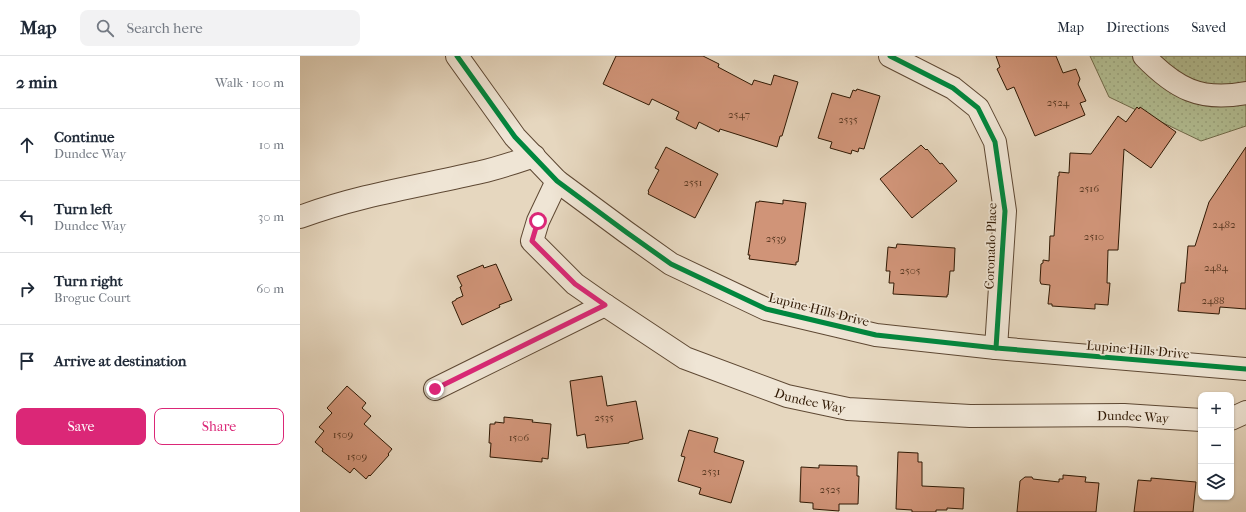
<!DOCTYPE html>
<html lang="en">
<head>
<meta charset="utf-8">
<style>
  :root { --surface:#fff; --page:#f2f2f3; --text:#1f2937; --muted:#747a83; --line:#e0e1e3; --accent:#db2777 }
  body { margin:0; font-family:"IM FELL French Canon",serif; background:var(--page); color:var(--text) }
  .controls { position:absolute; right:12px; bottom:12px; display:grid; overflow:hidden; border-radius:8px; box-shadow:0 1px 3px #0004 }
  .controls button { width:36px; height:36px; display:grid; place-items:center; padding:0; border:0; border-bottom:1px solid var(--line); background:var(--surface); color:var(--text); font:20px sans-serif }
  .stop { position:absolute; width:12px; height:12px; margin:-9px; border:3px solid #db2777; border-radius:50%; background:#fff }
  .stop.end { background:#db2777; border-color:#fff; box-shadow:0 1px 4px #0008 }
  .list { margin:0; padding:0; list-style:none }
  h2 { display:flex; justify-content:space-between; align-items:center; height:52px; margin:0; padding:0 16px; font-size:17px }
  h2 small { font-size:13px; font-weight:400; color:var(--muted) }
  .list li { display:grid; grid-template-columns:26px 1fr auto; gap:12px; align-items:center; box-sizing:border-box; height:72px; padding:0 16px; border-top:1px solid var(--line) }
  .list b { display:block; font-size:15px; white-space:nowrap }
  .list p { margin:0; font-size:13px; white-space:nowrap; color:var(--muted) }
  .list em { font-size:13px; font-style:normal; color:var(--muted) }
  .actions { display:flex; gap:8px; padding:12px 16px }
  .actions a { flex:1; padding:9px 0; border:1px solid var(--accent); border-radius:8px; text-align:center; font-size:14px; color:var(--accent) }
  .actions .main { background:var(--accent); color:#fff }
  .icon { flex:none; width:22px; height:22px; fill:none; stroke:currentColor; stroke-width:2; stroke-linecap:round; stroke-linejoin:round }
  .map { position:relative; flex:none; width:946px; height:456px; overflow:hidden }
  header { display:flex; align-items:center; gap:24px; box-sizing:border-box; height:56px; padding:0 20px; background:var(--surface); border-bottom:1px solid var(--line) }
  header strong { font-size:19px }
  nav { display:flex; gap:22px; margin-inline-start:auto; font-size:14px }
  .search { width:280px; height:36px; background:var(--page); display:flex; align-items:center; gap:10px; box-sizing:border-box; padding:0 14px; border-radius:8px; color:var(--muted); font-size:15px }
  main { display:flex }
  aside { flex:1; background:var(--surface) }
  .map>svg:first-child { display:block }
  .grass { fill:url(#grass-dots); stroke:#726c4c }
  .building { fill:#d09478; stroke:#301904 }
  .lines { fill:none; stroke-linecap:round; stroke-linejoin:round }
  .minor-casing { stroke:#5e4833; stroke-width:24 }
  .minor { stroke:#efe5d5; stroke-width:22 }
  .cycleway-casing { stroke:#efe5d5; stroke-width:8 }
  .cycleway { stroke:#00873e; stroke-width:5 }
  .route { stroke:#db2777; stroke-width:5 }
  .labels { text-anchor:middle; stroke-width:3.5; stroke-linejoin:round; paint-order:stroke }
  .number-label { font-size:11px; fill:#583821 }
  .street-label { font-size:13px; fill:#301904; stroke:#efe5d5 }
</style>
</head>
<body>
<header>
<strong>Map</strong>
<div class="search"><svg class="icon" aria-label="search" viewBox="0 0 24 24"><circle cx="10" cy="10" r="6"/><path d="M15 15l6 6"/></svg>Search here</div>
<nav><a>Map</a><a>Directions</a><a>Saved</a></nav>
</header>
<main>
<aside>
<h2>2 min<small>Walk · 100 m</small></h2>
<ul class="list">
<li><svg class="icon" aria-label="ahead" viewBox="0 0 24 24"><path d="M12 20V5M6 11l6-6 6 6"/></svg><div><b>Continue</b><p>Dundee Way</p></div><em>10 m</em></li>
<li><svg class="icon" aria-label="left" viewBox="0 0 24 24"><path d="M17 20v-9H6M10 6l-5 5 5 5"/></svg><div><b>Turn left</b><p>Dundee Way</p></div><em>30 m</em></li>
<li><svg class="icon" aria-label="right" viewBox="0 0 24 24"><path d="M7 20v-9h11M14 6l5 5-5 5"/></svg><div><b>Turn right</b><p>Brogue Court</p></div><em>60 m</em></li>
<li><svg class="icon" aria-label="arrive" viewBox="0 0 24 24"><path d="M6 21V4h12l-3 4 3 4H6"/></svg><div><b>Arrive at destination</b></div></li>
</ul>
<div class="actions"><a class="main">Save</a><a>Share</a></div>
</aside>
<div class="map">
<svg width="946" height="456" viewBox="0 0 946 456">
  <defs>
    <pattern id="grass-dots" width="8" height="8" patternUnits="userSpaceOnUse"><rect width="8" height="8" fill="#b3bf94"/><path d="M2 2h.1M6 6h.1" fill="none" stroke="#9aa47e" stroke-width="1.8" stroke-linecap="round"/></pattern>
  </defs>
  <rect width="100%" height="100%" fill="#e6d7bf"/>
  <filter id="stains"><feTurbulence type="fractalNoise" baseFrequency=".005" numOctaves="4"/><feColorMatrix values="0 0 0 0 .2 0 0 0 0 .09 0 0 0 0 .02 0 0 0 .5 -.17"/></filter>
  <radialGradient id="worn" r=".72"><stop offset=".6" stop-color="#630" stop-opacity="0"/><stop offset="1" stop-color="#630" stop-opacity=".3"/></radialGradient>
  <!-- grass -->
  <path class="grass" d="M 790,0 L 946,0 L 946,70 L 901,85 L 809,41 Z"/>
  <!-- building -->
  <g class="building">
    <path d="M 316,0 L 403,0 L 419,8 L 418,11 L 452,29 L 454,24 L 471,29 L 474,19 L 498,26 L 482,80 L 480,80 L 477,91 L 420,73 L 419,76 L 399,66 L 396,73 L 376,63 L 379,56 L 352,43 L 349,49 L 303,28 Z"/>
    <path d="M 696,0 L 756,0 L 763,17 L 776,13 L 780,23 L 778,28 L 786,45 L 780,47 L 785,59 L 735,80 L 714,31 L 707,34 L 697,13 L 700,11 Z"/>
    <path d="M 557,33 L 580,40 L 564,93 L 559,92 L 558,96 L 552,94 L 551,98 L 530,92 L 532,86 L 518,82 L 532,37 L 550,42 L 553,34 L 556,35 Z"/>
    <path d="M 837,51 L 839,53 L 840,51 L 876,76 L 851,112 L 824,93 L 818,194 L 808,194 L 807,227 L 810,227 L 808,249 L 795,248 L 795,253 L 752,250 L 752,248 L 748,248 L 750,229 L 741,228 L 740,225 L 741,208 L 743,207 L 743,204 L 749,205 L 750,180 L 754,180 L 758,120 L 759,120 L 759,116 L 769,117 L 770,97 L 791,98 L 818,60 L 826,66 Z"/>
    <path d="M 621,89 L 626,94 L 627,93 L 640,108 L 642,107 L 657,125 L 612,162 L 580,123 Z"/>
    <path d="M 366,91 L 418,118 L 395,162 L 348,138 L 349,136 L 348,135 L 359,114 L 355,112 Z"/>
    <path d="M 946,91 L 946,253 L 920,251 L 919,258 L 878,255 L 881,227 L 885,227 L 888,190 L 895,190 L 909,146 Z"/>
    <path d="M 483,144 L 506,147 L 498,206 L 496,206 L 496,209 L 449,203 L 450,199 L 448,199 L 456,146 L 459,146 L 459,145 L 483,148 Z"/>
    <path d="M 597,188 L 655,192 L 654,215 L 650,215 L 648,239 L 647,239 L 647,241 L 593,238 L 594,227 L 589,227 L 590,215 L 586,215 L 588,191 L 596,192 Z"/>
    <path d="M 196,208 L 212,244 L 199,249 L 200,251 L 162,269 L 152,246 L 156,244 L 156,243 L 163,240 L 160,231 L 162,230 L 157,220 L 183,209 L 184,212 Z"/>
    <path d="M 302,320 L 307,350 L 336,345 L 343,383 L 329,386 L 329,387 L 287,392 L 285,378 L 277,380 L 270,325 Z"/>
    <path d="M 47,330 L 66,347 L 62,352 L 71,360 L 64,368 L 92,393 L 88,398 L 89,399 L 70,420 L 69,419 L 66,423 L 54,412 L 50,417 L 22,395 L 23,393 L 15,386 L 24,375 L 19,371 L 32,357 L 27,352 Z"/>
    <path d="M 204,361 L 233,364 L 232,366 L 251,368 L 248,403 L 242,402 L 242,406 L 190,401 L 191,387 L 189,387 L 190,368 L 195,368 L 195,366 L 204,367 Z"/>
    <path d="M 389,374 L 418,382 L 414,396 L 444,405 L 431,447 L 399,438 L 401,432 L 378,425 L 385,401 L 381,400 Z"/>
    <path d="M 598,396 L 618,397 L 618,406 L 622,406 L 622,430 L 664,432 L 663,453 L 647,452 L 647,454 L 636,454 L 636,456 L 612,456 L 612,454 L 596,453 Z"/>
    <path d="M 519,409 L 557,410 L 557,420 L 559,420 L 558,448 L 539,448 L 539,455 L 513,453 L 513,447 L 500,446 L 501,411 L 519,412 Z"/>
    <path d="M 763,419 L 786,421 L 785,426 L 799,427 L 796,456 L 717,456 L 720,425 L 725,421 L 732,421 L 733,423 L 759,426 L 759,423 L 763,423 Z"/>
    <path d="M 851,422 L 896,426 L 893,456 L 834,456 L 838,424 L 851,425 Z"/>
  </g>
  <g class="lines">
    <defs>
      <g id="minor">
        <path d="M 157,0 L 215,81 L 257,125 L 326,176 L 371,208 L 466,253 L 576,279 L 696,292 L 946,313"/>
        <path d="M 590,0 L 653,32 L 678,52 L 695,86 L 705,155 L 696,292"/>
        <path d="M 844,0 C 875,32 900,46 946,37"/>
        <path id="s1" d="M 257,125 L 238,165 L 232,185 L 275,228 L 305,249 L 385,302 L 487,340 L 548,353 L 670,360 L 824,359 L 901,364"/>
        <path d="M 0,161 C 59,139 120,130 181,116 C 199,112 216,106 234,100"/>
        <path d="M 135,333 L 305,249"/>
        <path d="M 931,363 L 946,356"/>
      </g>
    </defs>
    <!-- minor casing -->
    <use href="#minor" class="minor-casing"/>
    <!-- minor -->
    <use href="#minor" class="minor"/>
    <defs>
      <g id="cycleway">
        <path d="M 157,0 L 215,81 L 257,125 L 326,176 L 371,208 L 466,253 L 576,279 L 696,292 L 946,313"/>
        <path d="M 590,0 L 653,32 L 678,52 L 695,86 L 705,155 L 696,292"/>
      </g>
    </defs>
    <!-- cycleway casing -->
    <use href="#cycleway" class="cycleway-casing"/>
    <!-- cycleway -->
    <use href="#cycleway" class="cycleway"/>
  </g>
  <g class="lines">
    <!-- route -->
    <path class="route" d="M 135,333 L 305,249 L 275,228 L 232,185 L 238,165"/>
  </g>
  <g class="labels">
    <!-- number labels -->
    <g class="number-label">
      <text x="758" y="50">2524</text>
      <text x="439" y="62">2547</text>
      <text x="548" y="67">2535</text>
      <text x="393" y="130">2551</text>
      <text x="789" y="136">2516</text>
      <text x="924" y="172">2482</text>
      <text x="794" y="184">2510</text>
      <text x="476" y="186">2539</text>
      <text x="916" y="215">2484</text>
      <text x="610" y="218">2505</text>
      <text x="913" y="248">2488</text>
      <text x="304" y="365">2535</text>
      <text x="43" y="382">1509</text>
      <text x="219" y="385">1506</text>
      <text x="57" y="404">1509</text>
      <text x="411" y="419">2531</text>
      <text x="530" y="437">2525</text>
    </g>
    <!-- street labels -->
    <g class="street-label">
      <text transform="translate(690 190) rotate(-88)" y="5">Coronado Place</text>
      <text transform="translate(519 253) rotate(14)" y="5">Lupine Hills Drive</text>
      <text transform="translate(838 293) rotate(5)" y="5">Lupine Hills Drive</text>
      <text dy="5" stroke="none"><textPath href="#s1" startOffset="391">Dundee Way</textPath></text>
      <text dy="5" stroke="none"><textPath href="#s1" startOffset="715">Dundee Way</textPath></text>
    </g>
  </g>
  <rect width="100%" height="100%" filter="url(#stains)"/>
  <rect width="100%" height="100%" fill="url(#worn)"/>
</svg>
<div class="controls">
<button>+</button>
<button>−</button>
<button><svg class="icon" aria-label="layers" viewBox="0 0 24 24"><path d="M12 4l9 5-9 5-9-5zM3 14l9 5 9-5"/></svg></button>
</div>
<div class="stop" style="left:238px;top:165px"></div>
<div class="stop end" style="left:135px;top:333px"></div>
</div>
</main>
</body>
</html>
